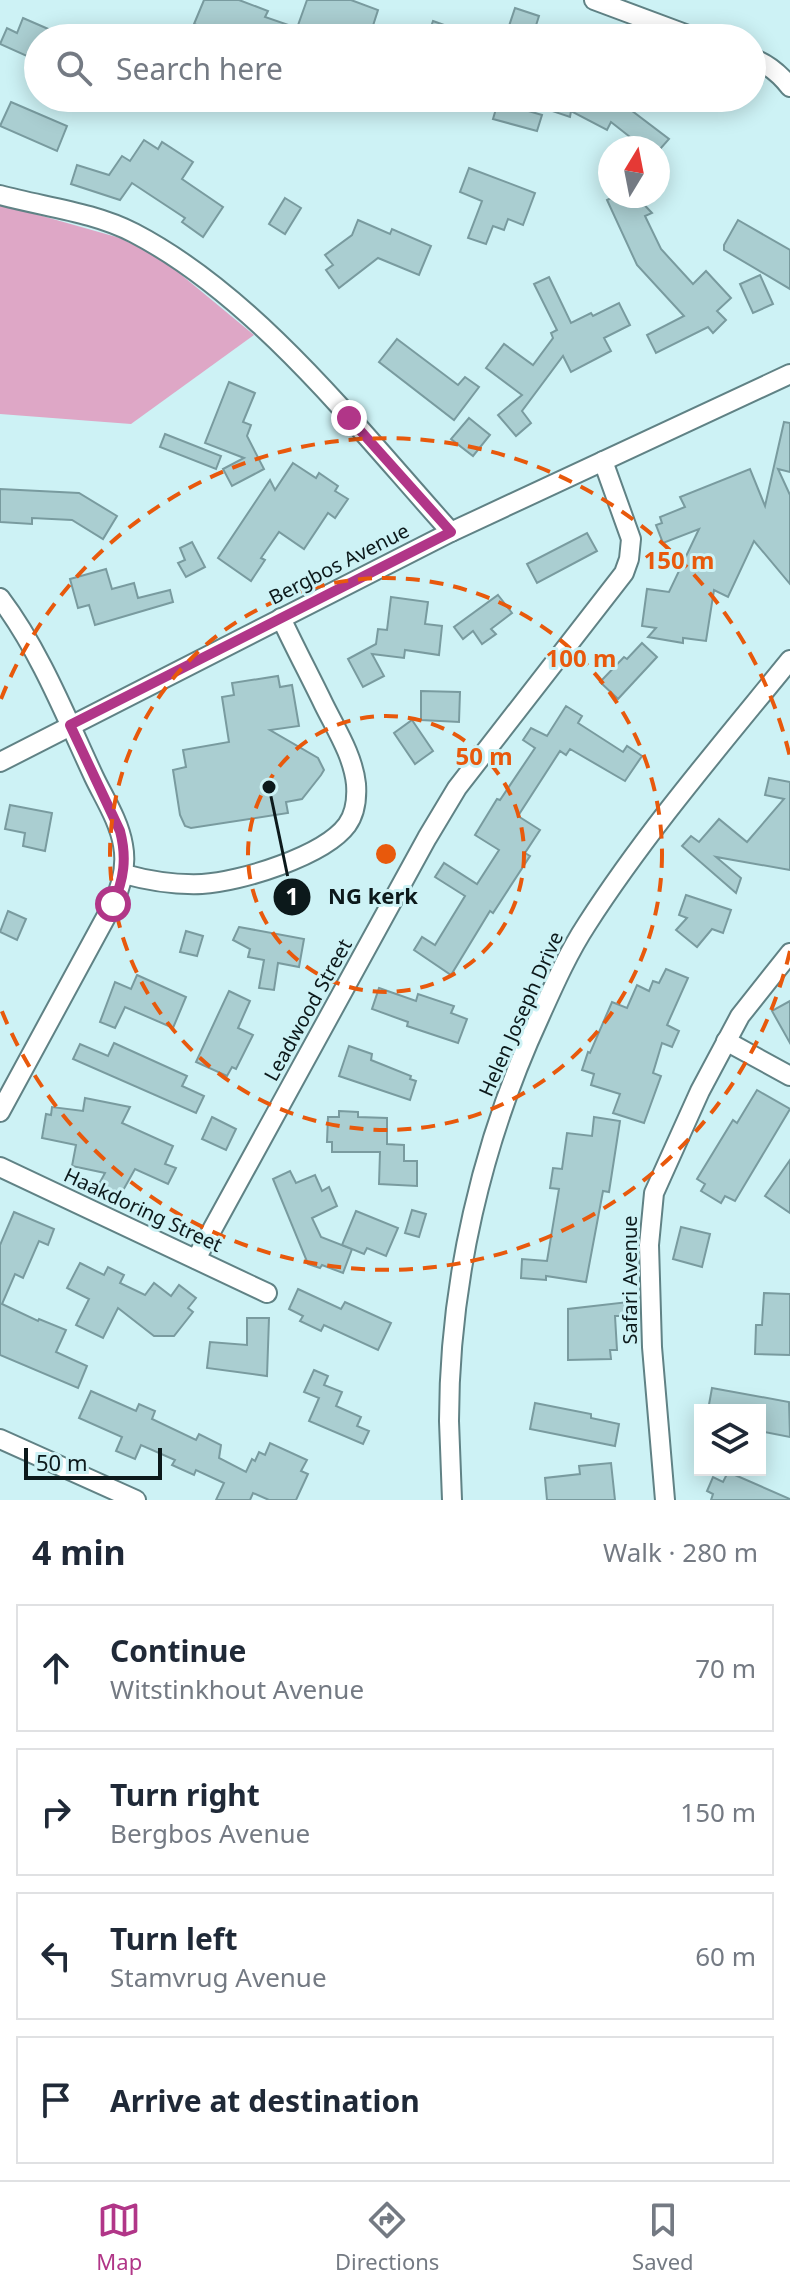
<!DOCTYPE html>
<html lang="en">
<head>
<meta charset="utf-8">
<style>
  :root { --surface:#fff; --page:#f2f2f3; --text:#1f2937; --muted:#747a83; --line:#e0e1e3; --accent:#b13688 }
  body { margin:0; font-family:"Noto Sans",sans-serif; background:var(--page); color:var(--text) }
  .controls { position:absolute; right:24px; bottom:24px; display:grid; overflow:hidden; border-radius:0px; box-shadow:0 4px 20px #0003 }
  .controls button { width:72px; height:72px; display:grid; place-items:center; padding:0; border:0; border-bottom:2px solid var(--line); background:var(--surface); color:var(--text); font:40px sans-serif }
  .compass { position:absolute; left:598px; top:136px; width:72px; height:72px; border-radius:50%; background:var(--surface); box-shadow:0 4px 20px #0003; rotate:10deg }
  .scale { position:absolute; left:24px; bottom:20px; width:138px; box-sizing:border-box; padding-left:8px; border:4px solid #0c191b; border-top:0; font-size:22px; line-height:28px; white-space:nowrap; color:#0c191b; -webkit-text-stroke:6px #cdf2f5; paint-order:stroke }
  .stop { position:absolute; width:24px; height:24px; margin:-18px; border:6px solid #b13688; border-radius:50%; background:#fff }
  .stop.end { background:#b13688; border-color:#fff; box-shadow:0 2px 8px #0008 }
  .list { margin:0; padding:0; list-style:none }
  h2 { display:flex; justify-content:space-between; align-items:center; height:104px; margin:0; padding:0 32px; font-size:34px }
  h2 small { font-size:26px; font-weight:400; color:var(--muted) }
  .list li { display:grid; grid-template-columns:52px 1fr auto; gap:24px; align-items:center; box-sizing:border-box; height:128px; margin:0 16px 16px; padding:0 16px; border:2px solid var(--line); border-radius:0px }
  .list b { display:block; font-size:30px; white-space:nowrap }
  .list p { margin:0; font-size:26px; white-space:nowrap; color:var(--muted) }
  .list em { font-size:26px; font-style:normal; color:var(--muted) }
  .icon { flex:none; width:44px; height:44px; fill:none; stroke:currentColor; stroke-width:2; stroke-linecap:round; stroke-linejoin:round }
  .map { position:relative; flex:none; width:790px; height:1500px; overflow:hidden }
  .search { position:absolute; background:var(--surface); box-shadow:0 4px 20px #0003; left:24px; right:24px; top:24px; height:88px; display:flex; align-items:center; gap:20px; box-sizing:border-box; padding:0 28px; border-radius:44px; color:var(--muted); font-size:30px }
  .sheet { height:680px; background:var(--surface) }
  nav { display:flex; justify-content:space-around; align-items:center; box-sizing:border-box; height:112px; border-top:2px solid var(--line); background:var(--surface); font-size:22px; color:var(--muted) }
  nav a { display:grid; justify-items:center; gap:4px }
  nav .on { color:var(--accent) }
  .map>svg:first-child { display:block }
  .green { fill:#dea7c6 }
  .building { fill:#aaced1; stroke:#799b9f; stroke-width:2 }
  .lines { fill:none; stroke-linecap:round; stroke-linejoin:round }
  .minor-casing { stroke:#608285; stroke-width:22 }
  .minor { stroke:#fff; stroke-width:18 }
  .route { stroke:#b13688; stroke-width:10 }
  .ring { fill:none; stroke:#e8590c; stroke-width:4; stroke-dasharray:14 10 }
  .labels { text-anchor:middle; stroke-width:6; stroke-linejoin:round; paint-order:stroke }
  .street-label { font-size:20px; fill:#0c191b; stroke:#cdf2f5 }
  .centre { fill:#e8590c; stroke:#cdf2f5; stroke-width:4 }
  .ring-label { font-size:24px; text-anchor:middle; font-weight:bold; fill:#e8590c; stroke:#cdf2f5; stroke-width:6; stroke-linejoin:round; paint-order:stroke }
  .leader { fill:none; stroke:#0c191b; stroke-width:3 }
  .callout-dot { fill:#0c191b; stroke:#cdf2f5; stroke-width:3 }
  .mark-label { font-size:24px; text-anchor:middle; font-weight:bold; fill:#fff }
  .callout-label { font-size:22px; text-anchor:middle; font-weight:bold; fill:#0c191b; stroke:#cdf2f5; stroke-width:6; stroke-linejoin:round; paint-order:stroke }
</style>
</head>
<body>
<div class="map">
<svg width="790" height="1500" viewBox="0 0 790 1500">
  <rect width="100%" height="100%" fill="#cdf2f5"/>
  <!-- green -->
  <path class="green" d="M 0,204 L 120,238 L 161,258 L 254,335 L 131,424 L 0,414 Z"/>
  <!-- building -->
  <g class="building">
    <path d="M 204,0 L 239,0 L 268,11 L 265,17 L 297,28 L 307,0 L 351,0 L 378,10 L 369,38 L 219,38 L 221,34 L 194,24 Z"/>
    <path d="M 515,8 L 539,16 L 532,38 L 505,38 Z"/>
    <path d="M 23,18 L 69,38 L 38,38 L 38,61 L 0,44 L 7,28 L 17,33 Z"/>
    <path d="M 433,21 L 475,36 L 474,38 L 427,38 Z"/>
    <path d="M 548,98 L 575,98 L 590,105 L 594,98 L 615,98 L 669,139 L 661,148 L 644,148 L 611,122 L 607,130 L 571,111 L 570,117 L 552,111 L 555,103 Z"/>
    <path d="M 11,102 L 67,126 L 57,151 L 0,126 Z"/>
    <path d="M 498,102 L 542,115 L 537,131 L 493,119 Z"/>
    <path d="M 144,140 L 158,149 L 162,142 L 193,162 L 182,179 L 223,207 L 203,237 L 182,222 L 185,218 L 132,183 L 120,200 L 71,184 L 77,165 L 109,175 L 122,156 L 130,161 Z"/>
    <path d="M 469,168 L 535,193 L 523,225 L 508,219 L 504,230 L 493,226 L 486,244 L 468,238 L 482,201 L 460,192 Z"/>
    <path d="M 615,196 L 636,196 L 652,213 L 645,216 L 661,249 L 693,284 L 706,271 L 731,298 L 717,311 L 726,320 L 713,333 L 708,327 L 656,353 L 647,335 L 684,316 L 637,265 L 607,200 Z"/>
    <path d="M 285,198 L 301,208 L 285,234 L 269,224 Z"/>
    <path d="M 358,220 L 390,234 L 392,229 L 431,246 L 419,275 L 378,258 L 339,288 L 326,270 L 333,265 L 325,255 L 352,235 Z"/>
    <path d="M 738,220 L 790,250 L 790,289 L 724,250 L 724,245 Z"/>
    <path d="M 760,275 L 773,304 L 753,313 L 740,284 Z"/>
    <path d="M 549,277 L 571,323 L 591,313 L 593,316 L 619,303 L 630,325 L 604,338 L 611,351 L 571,372 L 563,356 L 522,411 L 531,423 L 516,436 L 498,415 L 522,395 L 486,368 L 504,344 L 533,365 L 553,338 L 551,333 L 557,330 L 534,284 Z"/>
    <path d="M 397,339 L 458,385 L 465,377 L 479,387 L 454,420 L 379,362 Z"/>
    <path d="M 229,382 L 255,393 L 243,422 L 251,425 L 247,436 L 264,469 L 232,486 L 223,469 L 244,458 L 205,443 Z"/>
    <path d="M 469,418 L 490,435 L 473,456 L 451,439 Z"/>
    <path d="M 784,422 L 790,423 L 790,472 L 778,469 L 790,495 L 790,584 L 754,541 L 728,597 L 714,590 L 706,641 L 683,638 L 683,643 L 648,637 L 656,628 L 642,626 L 647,589 L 669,592 L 699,529 L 663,543 L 656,525 L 662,523 L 660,517 L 685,507 L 680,497 L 750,469 L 765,506 Z"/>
    <path d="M 165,434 L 221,456 L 216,469 L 160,447 Z"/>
    <path d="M 293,463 L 316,478 L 319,473 L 338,486 L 335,491 L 348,499 L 335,518 L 328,513 L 304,549 L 279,532 L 261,558 L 265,560 L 251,581 L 218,558 L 270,480 L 275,490 Z"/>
    <path d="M 0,489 L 79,493 L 117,516 L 103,539 L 72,520 L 32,518 L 32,524 L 0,522 Z"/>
    <path d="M 587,533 L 597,551 L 537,583 L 527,564 Z"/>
    <path d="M 192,542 L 205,567 L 186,577 L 178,563 L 185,560 L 180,548 Z"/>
    <path d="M 106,569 L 112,589 L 134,583 L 138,598 L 170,590 L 173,602 L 95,625 L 89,605 L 78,608 L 70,579 Z"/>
    <path d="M 498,595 L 512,613 L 491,629 L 496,634 L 482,644 L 473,631 L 463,639 L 454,627 Z"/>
    <path d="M 391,597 L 428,602 L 425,624 L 442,626 L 439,655 L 405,650 L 404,658 L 372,654 L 384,676 L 363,687 L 348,659 L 376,644 L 378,629 L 387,630 Z"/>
    <path d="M 642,643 L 657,657 L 618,699 L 600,682 L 624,657 L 627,659 Z"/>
    <path d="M 278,676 L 280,687 L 292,685 L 299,726 L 270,730 L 318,758 L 324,770 L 321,775 L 302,799 L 286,802 L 288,813 L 191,828 L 185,826 L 180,815 L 173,770 L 186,767 L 183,750 L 229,742 L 222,697 L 234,695 L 232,683 Z"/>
    <path d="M 421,691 L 460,692 L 459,722 L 421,720 Z"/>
    <path d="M 566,706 L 582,716 L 578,723 L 623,752 L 627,746 L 642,756 L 625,781 L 570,749 L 566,755 L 560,751 L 518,816 L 540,830 L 525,853 L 530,856 L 493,913 L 490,911 L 451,975 L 414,950 L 422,937 L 435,945 L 465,896 L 435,877 L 444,863 L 477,884 L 499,850 L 475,835 L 497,799 L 500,800 L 535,748 L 523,740 L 531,728 L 547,736 Z"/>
    <path d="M 412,720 L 433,751 L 415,764 L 394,733 Z"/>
    <path d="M 769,778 L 790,782 L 790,870 L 716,857 L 741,878 L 736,893 L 682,846 L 691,836 L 699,842 L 719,819 L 747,842 L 784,799 L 765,795 Z"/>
    <path d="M 10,805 L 52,813 L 45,851 L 23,846 L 25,833 L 5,829 Z"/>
    <path d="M 686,895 L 731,910 L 723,933 L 712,929 L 697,947 L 676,930 L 687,918 L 679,915 Z"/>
    <path d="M 8,911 L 26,919 L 17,940 L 0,932 Z"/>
    <path d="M 239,927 L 304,939 L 299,967 L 278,963 L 274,990 L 259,988 L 264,960 L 248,957 L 250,949 L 233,940 Z"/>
    <path d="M 186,931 L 203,936 L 197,956 L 180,952 Z"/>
    <path d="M 666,969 L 688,978 L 667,1025 L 679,1031 L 672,1047 L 662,1043 L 653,1073 L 661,1076 L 644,1123 L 613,1113 L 620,1094 L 591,1085 L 594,1074 L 582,1070 L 588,1052 L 590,1053 L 612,1002 L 627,1008 L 637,985 L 649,991 L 653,981 L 659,983 Z"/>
    <path d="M 137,975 L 186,997 L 173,1028 L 125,1007 L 115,1028 L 100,1022 L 115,982 L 131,989 Z"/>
    <path d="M 379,988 L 416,1001 L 418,994 L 454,1006 L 451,1013 L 467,1019 L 458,1043 L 407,1026 L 408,1022 L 372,1009 Z"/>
    <path d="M 229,991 L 250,1001 L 238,1028 L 253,1035 L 236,1069 L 232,1067 L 227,1076 L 196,1062 Z"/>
    <path d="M 790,1001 L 790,1043 L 772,1011 Z"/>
    <path d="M 114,1043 L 187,1076 L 182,1086 L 204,1096 L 196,1113 L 73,1059 L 80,1044 L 108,1056 Z"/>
    <path d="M 349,1046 L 372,1054 L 371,1060 L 411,1076 L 410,1079 L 416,1081 L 410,1100 L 339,1076 Z"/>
    <path d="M 757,1090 L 790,1109 L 735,1201 L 725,1196 L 721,1203 L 701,1191 L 705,1184 L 697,1179 L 733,1120 L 737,1123 Z"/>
    <path d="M 85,1098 L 130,1107 L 122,1123 L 173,1146 L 165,1164 L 176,1168 L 168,1184 L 135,1169 L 121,1194 L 99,1184 L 105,1173 L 72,1166 L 76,1145 L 42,1138 L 46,1114 L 51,1115 L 52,1107 L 83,1111 Z"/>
    <path d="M 339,1111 L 358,1112 L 358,1117 L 387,1118 L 387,1144 L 404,1145 L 404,1161 L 417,1161 L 417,1186 L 379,1184 L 380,1152 L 332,1152 L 332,1142 L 327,1142 L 328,1117 L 339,1117 Z"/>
    <path d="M 212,1117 L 236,1129 L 226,1150 L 202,1139 Z"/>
    <path d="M 594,1117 L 620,1121 L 609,1192 L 603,1191 L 586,1282 L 546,1276 L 546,1280 L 521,1278 L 522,1259 L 547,1261 L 559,1189 L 550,1188 L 553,1168 L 562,1169 L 567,1133 L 592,1136 Z"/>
    <path d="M 790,1160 L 790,1213 L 765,1196 Z"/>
    <path d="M 290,1171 L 296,1183 L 315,1175 L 322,1191 L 329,1187 L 337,1206 L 312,1218 L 321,1237 L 352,1249 L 343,1273 L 322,1265 L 320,1268 L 308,1264 L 273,1179 Z"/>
    <path d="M 412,1210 L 426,1214 L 419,1237 L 405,1233 Z"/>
    <path d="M 356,1211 L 398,1228 L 386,1256 L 367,1248 L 364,1254 L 342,1245 Z"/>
    <path d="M 14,1212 L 54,1229 L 48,1245 L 39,1241 L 23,1278 L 15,1274 L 2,1304 L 38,1321 L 39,1319 L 66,1330 L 56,1352 L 87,1366 L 78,1388 L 0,1355 L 0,1245 Z"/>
    <path d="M 681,1227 L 710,1234 L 702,1267 L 673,1259 Z"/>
    <path d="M 80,1263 L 104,1275 L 108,1267 L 124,1275 L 120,1283 L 145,1295 L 154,1283 L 171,1296 L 179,1285 L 196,1298 L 188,1308 L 193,1312 L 174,1336 L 154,1336 L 118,1308 L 103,1338 L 76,1325 L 89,1299 L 67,1288 Z"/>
    <path d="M 298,1289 L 341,1309 L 345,1302 L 391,1323 L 378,1350 L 324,1325 L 321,1331 L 300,1321 L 303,1316 L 289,1309 Z"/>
    <path d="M 764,1293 L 790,1294 L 790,1355 L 755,1354 L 756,1325 L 762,1325 Z"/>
    <path d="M 628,1302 L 629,1316 L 615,1316 L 617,1350 L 610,1350 L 611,1359 L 568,1360 L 568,1309 Z"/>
    <path d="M 247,1318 L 269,1318 L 267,1376 L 207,1368 L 210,1342 L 247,1345 Z"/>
    <path d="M 314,1370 L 328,1376 L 324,1385 L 342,1392 L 336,1406 L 361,1417 L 357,1426 L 369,1431 L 363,1444 L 309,1421 L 319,1398 L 304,1392 Z"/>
    <path d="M 712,1388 L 789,1402 L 790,1437 L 760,1431 L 760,1410 L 708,1410 Z"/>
    <path d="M 91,1391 L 136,1411 L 139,1404 L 155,1411 L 152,1419 L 196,1440 L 199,1434 L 221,1445 L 219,1458 L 246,1472 L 252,1459 L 255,1461 L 259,1452 L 265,1455 L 270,1443 L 307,1460 L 301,1471 L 308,1474 L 296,1500 L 269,1500 L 253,1493 L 250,1500 L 216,1500 L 224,1483 L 196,1470 L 194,1475 L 172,1465 L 175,1460 L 141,1445 L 135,1459 L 116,1451 L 122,1437 L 79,1418 Z"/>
    <path d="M 535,1403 L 591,1414 L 591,1418 L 619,1424 L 615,1446 L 530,1429 Z"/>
    <path d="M 611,1463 L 615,1500 L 547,1500 L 545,1478 L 580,1474 L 579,1466 Z"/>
    <path d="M 728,1472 L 790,1499 L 790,1500 L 711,1500 L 713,1494 L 707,1491 L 713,1477 L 723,1482 Z"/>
  </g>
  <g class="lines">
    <defs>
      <g id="minor">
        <path d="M 594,0 L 696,38"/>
        <path d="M 752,58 C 768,64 780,74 790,87"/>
        <path d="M 0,195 C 44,207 94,212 134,233 C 257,297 359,430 451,532"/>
        <path d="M 0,598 C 40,651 66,717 94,777 C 104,798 119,821 123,845 C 127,866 122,885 113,904 L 0,1112"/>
        <path d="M 0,762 L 451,532 L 790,374"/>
        <path d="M 124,874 C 149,881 176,885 202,884 C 240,882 324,856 347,825 C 355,814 357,798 356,784 C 353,756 337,731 324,705 C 310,676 295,648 281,618"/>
        <path d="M 726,1041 L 790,1076"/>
        <path d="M 0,1167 L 267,1293"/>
        <path d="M 196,1259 L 427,838 L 457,788 L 624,573 L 629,559 L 631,539 L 603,461"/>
        <path d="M 0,1439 L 136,1500"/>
        <path d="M 452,1500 C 451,1474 450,1447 449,1421 C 449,1283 482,1141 540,1016 C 554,985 568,953 587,924 C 647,831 720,746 790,660"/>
        <path d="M 665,1500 L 652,1347 L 649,1245 L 654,1193 L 700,1091 L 740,1016 L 790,953"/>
      </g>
    </defs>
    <!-- minor casing -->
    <use href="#minor" class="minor-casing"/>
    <!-- minor -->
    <use href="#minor" class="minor"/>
  </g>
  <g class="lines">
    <!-- route -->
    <path class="route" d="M 113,904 C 124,879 127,858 120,831 L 70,725 L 451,532 L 349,418"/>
  </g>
  <!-- distance rings -->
  <g class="ring">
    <circle cx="386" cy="854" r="138"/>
    <circle cx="386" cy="854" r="276"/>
    <path d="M790 951A415 415 0 0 1 1 1009M1 699A415 415 0 0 1 790 757"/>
  </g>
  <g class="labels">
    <!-- street labels -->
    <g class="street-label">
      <text transform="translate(339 564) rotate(-27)" y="7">Bergbos Avenue</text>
      <text transform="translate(308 1010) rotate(-61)" y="7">Leadwood Street</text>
      <text transform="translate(521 1014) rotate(-66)" y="7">Helen Joseph Drive</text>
      <text transform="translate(143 1210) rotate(25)" y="7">Haakdoring Street</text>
      <text transform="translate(630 1280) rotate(-90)" y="7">Safari Avenue</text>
    </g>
  </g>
  <circle cx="386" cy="854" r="12" class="centre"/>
  <g class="ring-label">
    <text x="679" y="569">150 m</text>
    <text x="581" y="667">100 m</text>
    <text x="484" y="765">50 m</text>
  </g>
  <!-- callouts -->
  <path class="leader" d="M269 787L292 897"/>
  <g class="callout-dot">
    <circle cx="269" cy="787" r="8"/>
    <circle cx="292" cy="897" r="20"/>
  </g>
  <g class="mark-label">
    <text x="292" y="905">1</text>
  </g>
  <g class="callout-label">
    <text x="373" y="904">NG kerk</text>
  </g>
</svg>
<div class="controls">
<button><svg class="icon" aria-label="layers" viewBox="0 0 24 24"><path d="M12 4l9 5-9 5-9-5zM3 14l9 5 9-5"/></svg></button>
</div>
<svg class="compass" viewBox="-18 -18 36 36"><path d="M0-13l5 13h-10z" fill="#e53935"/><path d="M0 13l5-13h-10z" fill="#747a83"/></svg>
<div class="scale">50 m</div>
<div class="stop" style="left:113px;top:904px"></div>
<div class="stop end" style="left:349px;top:418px"></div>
<div class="search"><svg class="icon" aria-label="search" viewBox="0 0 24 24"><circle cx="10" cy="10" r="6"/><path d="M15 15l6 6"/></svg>Search here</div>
</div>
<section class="sheet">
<h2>4 min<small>Walk · 280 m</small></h2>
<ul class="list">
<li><svg class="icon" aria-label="ahead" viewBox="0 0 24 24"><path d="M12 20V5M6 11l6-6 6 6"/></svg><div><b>Continue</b><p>Witstinkhout Avenue</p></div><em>70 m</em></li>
<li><svg class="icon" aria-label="right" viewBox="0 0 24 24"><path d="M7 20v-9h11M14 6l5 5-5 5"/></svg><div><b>Turn right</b><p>Bergbos Avenue</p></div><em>150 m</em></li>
<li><svg class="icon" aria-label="left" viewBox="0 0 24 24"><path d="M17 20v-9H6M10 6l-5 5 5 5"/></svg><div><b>Turn left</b><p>Stamvrug Avenue</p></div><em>60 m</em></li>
<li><svg class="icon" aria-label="arrive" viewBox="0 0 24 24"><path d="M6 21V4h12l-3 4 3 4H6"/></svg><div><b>Arrive at destination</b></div></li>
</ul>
</section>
<nav>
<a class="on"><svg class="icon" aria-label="map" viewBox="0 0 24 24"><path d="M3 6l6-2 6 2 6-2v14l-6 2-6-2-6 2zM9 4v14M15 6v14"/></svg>Map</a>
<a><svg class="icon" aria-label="directions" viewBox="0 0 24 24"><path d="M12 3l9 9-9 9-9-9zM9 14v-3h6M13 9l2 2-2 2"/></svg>Directions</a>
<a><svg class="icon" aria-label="saved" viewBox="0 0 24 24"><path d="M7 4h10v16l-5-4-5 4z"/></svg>Saved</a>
</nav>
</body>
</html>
